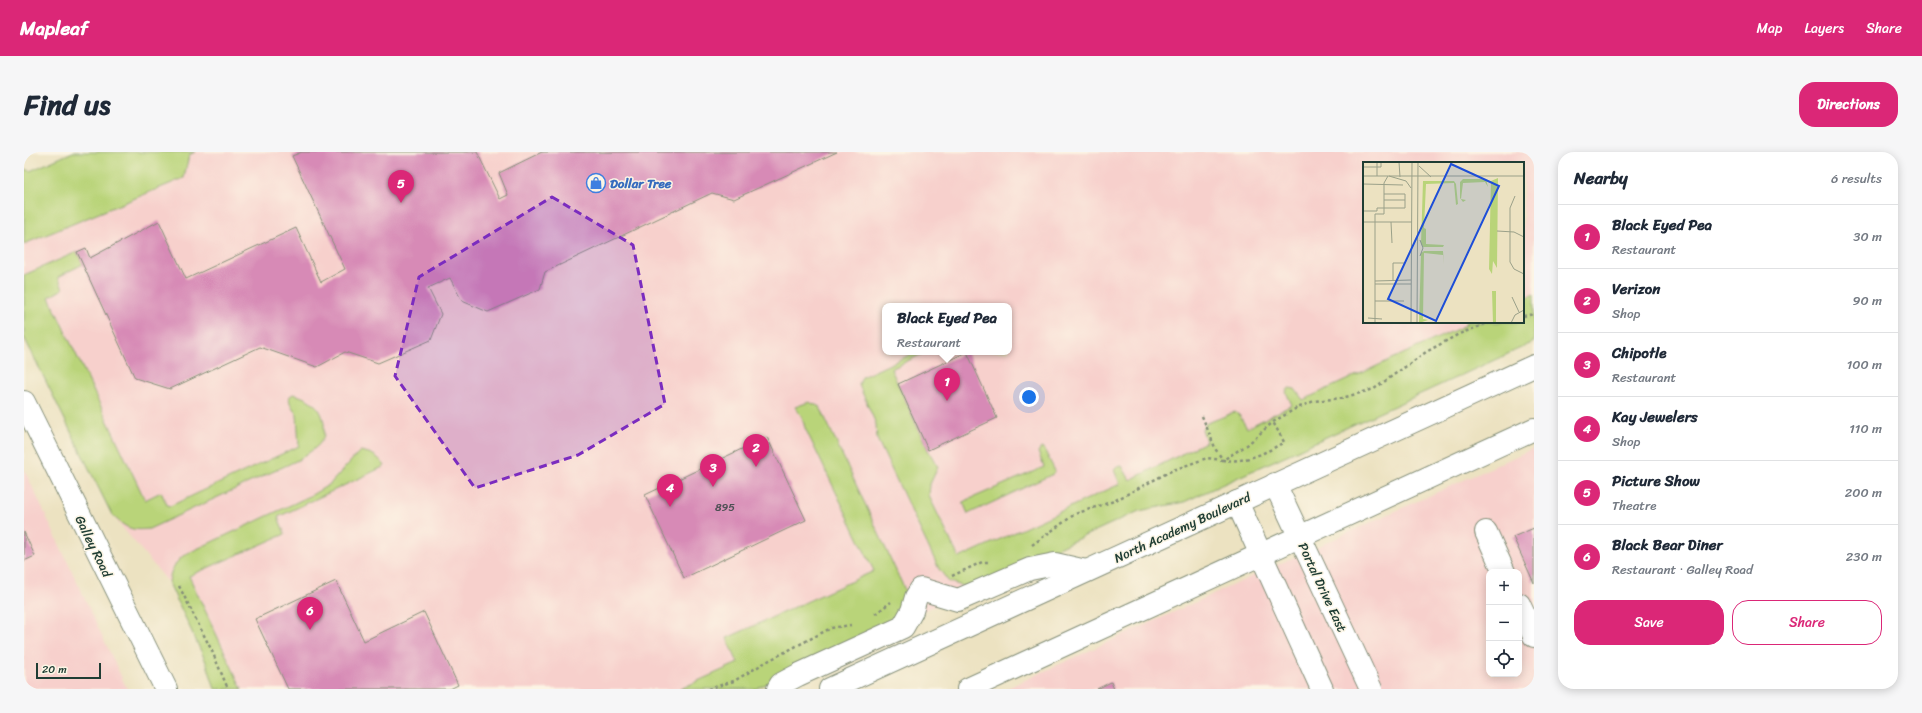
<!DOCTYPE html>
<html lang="en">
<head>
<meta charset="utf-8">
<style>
  :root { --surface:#fff; --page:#f6f6f7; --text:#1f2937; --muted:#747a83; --line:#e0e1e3; --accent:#db2777 }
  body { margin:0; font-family:Sriracha,sans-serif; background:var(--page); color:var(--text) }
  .controls { position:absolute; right:12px; bottom:12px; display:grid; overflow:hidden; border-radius:8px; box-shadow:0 2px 10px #0003 }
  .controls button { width:36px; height:36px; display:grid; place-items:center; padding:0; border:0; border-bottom:1px solid var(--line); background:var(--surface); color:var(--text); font:20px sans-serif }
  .scale { position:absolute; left:12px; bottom:10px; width:65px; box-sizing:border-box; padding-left:4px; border:2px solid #1f3d34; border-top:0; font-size:11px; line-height:14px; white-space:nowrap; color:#1f3d34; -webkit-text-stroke:3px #fcf5e5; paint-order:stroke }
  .you { position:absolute; left:1005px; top:245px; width:14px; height:14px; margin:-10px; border:3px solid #fff; border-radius:50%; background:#1a73e8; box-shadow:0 0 0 6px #1a73e833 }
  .badge { display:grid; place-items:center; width:26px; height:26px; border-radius:50%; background:var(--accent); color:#fff; font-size:13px; font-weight:700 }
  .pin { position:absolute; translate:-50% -33px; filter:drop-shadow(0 1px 2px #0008) }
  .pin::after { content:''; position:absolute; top:21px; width:14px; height:12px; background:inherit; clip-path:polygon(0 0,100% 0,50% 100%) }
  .popup { position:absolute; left:858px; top:151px; width:130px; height:52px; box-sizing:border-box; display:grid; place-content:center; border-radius:8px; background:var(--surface); filter:drop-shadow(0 1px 3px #0005); font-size:13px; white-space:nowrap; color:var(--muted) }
  .popup b { font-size:15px; color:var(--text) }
  .popup::after { content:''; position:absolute; left:50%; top:100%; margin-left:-8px; border:8px solid transparent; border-top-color:var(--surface) }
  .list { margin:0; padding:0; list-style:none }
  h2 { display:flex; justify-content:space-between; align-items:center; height:52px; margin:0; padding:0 16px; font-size:17px }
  h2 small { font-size:13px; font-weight:400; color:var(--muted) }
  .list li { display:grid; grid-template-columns:26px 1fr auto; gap:12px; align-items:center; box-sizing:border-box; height:64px; padding:0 16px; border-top:1px solid var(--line) }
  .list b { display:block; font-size:15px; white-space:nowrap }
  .list p { margin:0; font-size:13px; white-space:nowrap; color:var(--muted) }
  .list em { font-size:13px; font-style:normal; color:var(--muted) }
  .actions { display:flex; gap:8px; padding:12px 16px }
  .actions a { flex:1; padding:9px 0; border:1px solid var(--accent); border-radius:16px; text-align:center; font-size:14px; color:var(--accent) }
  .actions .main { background:var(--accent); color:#fff }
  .icon { flex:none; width:22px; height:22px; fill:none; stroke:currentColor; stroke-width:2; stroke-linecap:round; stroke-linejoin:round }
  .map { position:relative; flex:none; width:1510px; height:537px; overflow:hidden; border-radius:16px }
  header { display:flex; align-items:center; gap:24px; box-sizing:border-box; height:56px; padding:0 20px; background:var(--accent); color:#fff }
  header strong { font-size:19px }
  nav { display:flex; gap:22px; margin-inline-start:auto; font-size:14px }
  .intro { display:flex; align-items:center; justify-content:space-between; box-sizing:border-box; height:96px; padding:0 24px }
  h1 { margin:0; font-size:28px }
  .button { padding:10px 18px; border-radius:16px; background:var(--accent); color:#fff; font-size:14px; font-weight:700 }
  main { display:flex; gap:24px; padding:0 24px }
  aside { flex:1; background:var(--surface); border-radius:16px; box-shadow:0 2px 10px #0003 }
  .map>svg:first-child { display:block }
  .built { fill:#f7d0cc; fill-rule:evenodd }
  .green { fill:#b9d479; stroke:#6c8856 }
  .building { fill:#d78ab6 }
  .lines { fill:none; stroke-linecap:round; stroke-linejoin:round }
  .minor-casing { stroke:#86907a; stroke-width:24 }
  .major-casing { stroke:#86907a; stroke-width:24 }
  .highway-casing { stroke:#86907a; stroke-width:24 }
  .path { stroke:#86907a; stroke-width:2.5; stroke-dasharray:3 3; stroke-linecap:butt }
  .minor { stroke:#fff; stroke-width:22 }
  .major { stroke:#fff; stroke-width:22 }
  .highway { stroke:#fff; stroke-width:22 }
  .marked { fill:#7b2cbf; fill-opacity:0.2; stroke:#7b2cbf; stroke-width:3; stroke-dasharray:8 5; stroke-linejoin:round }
  .labels { text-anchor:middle; stroke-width:3; stroke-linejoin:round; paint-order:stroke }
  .number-label { font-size:11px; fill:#4d5054 }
  .shop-label { font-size:13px; font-weight:bold; fill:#366cbe; stroke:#fcf5e5; text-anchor:start }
  .street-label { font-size:13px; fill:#1f3d34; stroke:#fcf5e5 }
  .inset-road { fill:none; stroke:#9aa089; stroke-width:1 }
  .view { fill:#1d4ed8; fill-opacity:0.15; stroke:#1d4ed8; stroke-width:2 }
  .inset-edge { fill:none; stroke:#1f3d34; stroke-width:2 }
</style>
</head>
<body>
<header>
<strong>Mapleaf</strong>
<nav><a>Map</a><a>Layers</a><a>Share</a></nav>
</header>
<div class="intro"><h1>Find us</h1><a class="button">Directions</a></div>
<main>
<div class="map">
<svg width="1510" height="537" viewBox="0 0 1510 537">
  <rect width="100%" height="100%" fill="#fcf5e5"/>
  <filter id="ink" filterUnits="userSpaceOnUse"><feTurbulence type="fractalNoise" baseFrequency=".025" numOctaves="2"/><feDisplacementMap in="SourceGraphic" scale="8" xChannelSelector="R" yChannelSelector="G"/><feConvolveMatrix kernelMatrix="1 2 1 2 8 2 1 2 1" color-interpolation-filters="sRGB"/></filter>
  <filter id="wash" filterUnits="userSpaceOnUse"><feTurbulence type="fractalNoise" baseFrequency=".012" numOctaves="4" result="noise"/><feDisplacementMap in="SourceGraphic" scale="16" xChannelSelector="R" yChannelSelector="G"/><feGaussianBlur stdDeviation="0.9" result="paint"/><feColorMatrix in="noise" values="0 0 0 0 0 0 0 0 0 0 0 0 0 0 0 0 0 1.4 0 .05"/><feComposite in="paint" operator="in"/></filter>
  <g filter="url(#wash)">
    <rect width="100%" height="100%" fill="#ece2c1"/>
    <!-- built -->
    <g class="built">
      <path d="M 49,0 L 1510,0 L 1510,190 L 1160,350 L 1115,359 L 731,537 L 191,537 L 183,512 L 145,431 L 88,363 L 0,185 L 0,17 L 6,19 ZM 1340,11 L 1499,11 L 1499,170 L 1340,170 ZM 861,154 L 985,154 L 985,200 L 861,200 Z"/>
      <path d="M 1510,296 L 1510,537 L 981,537 ZM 1465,420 L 1495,420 L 1495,522 L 1465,522 Z"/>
      <path d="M 0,317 L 103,537 L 0,537 Z"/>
    </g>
    <!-- green -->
    <g class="green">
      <path d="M 49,0 L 171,0 L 165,3 L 160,26 L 0,92 L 0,17 L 6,19 Z"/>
      <path d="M 53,100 L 59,112 L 34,125 L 39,137 L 25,145 L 121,348 L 137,340 L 144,355 L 275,294 L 273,263 L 266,251 L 265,245 L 269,242 C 285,246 298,254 300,272 C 300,277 301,283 298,288 C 294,296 282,302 274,308 L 125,377 C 106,379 102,376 88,363 L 0,185 L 0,123 Z"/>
      <path d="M 1510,142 L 1510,190 L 1160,350 L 1115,359 L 946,436 L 925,430 L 915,417 L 853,287 L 852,272 L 835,233 L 838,225 L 892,200 L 902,200 L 867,217 L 904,298 L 914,315 L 906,332 L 905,344 L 935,406 L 1096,332 L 1090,318 L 1093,315 L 1098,314 L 1106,328 L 1182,290 L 1178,277 L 1181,272 L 1211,260 L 1215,263 L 1223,276 L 1268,253 L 1262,240 L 1265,236 L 1271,237 L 1279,248 L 1442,173 L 1441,170 L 1499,170 L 1499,147 Z"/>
      <path d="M 785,250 L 796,255 L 881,438 L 882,449 L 871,472 L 731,537 L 656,537 L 714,511 L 703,486 L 850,419 L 781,276 L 778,265 L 771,255 Z"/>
      <path d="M 1017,296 L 1020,297 L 1031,319 L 1029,322 L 944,362 L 939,350 L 1020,315 L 1014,300 Z"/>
      <path d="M 336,299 C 348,301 354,304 361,314 L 254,365 L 261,382 L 165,424 L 218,537 L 191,537 L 183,512 L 145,431 C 146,418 151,411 160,403 L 286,344 L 306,332 Z"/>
    </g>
    <g id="blocks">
      <!-- building -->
      <g class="building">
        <path d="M 278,0 L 453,0 L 476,47 L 484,43 L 475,21 L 518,0 L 813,0 L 710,47 L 688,41 L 521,120 L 516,137 L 464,160 L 438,149 L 426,126 L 404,136 L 417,162 L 407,188 L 354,211 L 321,200 L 293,215 L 236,195 L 146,237 L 111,226 L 53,100 L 62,96 L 66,106 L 135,69 L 162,127 L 272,76 L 297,130 L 321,117 L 268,4 Z"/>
        <path d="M 943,200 L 973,266 L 904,298 L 874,232 Z"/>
        <path d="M 743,285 L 782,368 L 660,426 L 621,343 Z"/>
        <path d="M 1510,376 L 1510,431 L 1489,385 Z"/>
        <path d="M 0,380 L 11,404 L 0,409 Z"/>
        <path d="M 312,429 L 340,489 L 400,460 L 434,533 L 426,537 L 264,537 L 231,467 Z"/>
        <path d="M 1087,530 L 1090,537 L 1073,537 Z"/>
      </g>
    </g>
  </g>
  <g filter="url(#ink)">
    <use href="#blocks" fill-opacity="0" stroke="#86907a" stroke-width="1"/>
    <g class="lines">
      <defs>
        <g id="minor">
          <path d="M 1251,332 L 1347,537"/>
          <path d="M 1213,350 L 1298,537"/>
          <path d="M 1462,380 L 1480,420"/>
          <path d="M 1495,452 L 1510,484"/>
        </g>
        <path id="major" d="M 0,250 L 142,537"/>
        <g id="highway">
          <path d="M 754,537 L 757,532 L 774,523 L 879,475 L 888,459 L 892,445 L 897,437 L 934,448 L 1006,417 L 1031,412 L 1062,419"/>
          <path d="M 806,537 L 1510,214"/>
          <path d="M 944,537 L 1510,277"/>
        </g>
      </defs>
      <!-- minor casing -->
      <use href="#minor" class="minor-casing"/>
      <!-- major casing -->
      <use href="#major" class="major-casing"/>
      <!-- highway casing -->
      <use href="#highway" class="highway-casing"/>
      <!-- path -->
      <g class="path">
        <path d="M 1499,164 L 1510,162"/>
        <path d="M 1178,264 L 1192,298 L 1199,308 C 1221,311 1242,301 1260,290 L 1249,270"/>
        <path d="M 1008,393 L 1051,362 L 1090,349 L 1149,318 L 1183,306 L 1199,308 L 1223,293 L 1249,270 L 1271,257 L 1290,249 L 1318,246 L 1350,237 L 1402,200 L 1435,182 L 1467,170"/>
        <path d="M 928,424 L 958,410 L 964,410"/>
        <path d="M 155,434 L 188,499 L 204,537"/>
        <path d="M 851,462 L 867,450"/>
        <path d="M 684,537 L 710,529 L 742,510 L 807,476 L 827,473"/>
      </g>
      <!-- minor -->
      <use href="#minor" class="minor"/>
      <!-- major -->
      <use href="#major" class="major"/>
      <!-- highway -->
      <use href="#highway" class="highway"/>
    </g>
  </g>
  <!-- marked area -->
  <path class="marked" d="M 528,45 L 609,93 L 641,252 L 554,303 L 451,336 L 371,224 L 395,125 Z"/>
  <!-- icons -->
  <defs>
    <symbol id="shop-ring" viewBox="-11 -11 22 22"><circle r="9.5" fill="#fcf5e5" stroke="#3f7fe0" stroke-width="1.5"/><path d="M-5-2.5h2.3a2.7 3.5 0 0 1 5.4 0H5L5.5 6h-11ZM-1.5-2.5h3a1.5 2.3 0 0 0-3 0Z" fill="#3f7fe0"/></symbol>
  </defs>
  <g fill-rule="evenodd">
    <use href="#shop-ring" x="561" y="20" width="22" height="22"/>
  </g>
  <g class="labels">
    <!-- number labels -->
    <g class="number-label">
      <text x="701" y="359">895</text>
    </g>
    <!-- shop labels -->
    <g class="shop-label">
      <text x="586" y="36">Dollar Tree</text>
    </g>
    <!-- street labels -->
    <g class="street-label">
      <text transform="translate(1158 375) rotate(-25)" y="5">North Academy Boulevard</text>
      <text transform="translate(70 394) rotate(64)" y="5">Galley Road</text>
      <text transform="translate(1299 435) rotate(65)" y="5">Portal Drive East</text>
    </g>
  </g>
  <!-- overview -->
  <g transform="translate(1339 10)">
    <rect width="161" height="161" fill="#ece2c1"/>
    <path d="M 135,16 L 134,106 L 130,99 L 129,112 L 126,107 L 128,19 ZM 100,17 L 123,17 L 125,25 L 122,20 L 100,21 L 98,37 L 103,38 L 100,40 L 97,36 L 97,20 ZM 60,19 L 91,19 L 93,22 L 95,42 L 93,43 L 91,21 L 63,22 L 61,66 L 63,67 L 63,82 L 81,83 L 80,85 L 60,85 L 58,82 ZM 61,89 L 80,89 L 81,103 L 80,93 L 61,91 L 60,157 L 65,158 L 56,161 L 58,91 ZM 129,129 L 133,129 L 133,161 L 130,161 Z" fill="#b9d479"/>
    <path class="inset-road" d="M 36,0 L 37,15M 56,4 L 68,15M 0,5 L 18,5 L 18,0M 0,14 L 161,14M 14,14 L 14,0M 26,14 L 43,19 L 48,26M 0,22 L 40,23M 21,32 L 42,32 L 42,38M 152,34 L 147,46 L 147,100 L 151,107 L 161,112M 0,49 L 14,49 L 14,46 L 42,46 L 42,38 L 21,38M 0,60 L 49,60M 28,60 L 29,81M 134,69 L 151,70 L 161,75M 57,94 L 60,86 L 57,78M 30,118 L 30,101 L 42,101M 12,119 L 48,118M 12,122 L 48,122M 149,135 L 156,150M 12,139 L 41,139M 5,156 L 19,157M 12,161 L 12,52 L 21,52 L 21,21 L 25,14M 48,161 L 49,0M 54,161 L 55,0M 148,161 L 152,153 L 161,148"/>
    <path class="view" d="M 88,2 L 136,24 L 73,159 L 25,137 Z"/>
    <rect width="161" height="161" class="inset-edge"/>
  </g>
</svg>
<div class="controls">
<button>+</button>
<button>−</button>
<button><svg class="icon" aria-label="locate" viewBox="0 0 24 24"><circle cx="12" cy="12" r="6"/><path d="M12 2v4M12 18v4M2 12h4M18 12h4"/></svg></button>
</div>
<div class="scale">20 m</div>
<div class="you"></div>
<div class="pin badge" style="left:923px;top:249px">1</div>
<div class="popup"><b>Black Eyed Pea</b>Restaurant</div>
<div class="pin badge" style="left:732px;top:315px">2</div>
<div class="pin badge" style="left:689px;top:335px">3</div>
<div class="pin badge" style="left:646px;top:355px">4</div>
<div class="pin badge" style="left:377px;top:51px">5</div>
<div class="pin badge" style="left:286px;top:478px">6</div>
</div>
<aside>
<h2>Nearby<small>6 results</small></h2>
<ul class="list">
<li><span class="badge">1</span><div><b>Black Eyed Pea</b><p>Restaurant</p></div><em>30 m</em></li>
<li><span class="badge">2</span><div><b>Verizon</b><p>Shop</p></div><em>90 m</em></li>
<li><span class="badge">3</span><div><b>Chipotle</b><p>Restaurant</p></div><em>100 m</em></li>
<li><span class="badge">4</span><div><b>Kay Jewelers</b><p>Shop</p></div><em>110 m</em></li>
<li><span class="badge">5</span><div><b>Picture Show</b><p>Theatre</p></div><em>200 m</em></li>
<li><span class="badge">6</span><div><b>Black Bear Diner</b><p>Restaurant · Galley Road</p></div><em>230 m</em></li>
</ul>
<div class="actions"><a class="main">Save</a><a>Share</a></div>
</aside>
</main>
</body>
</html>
